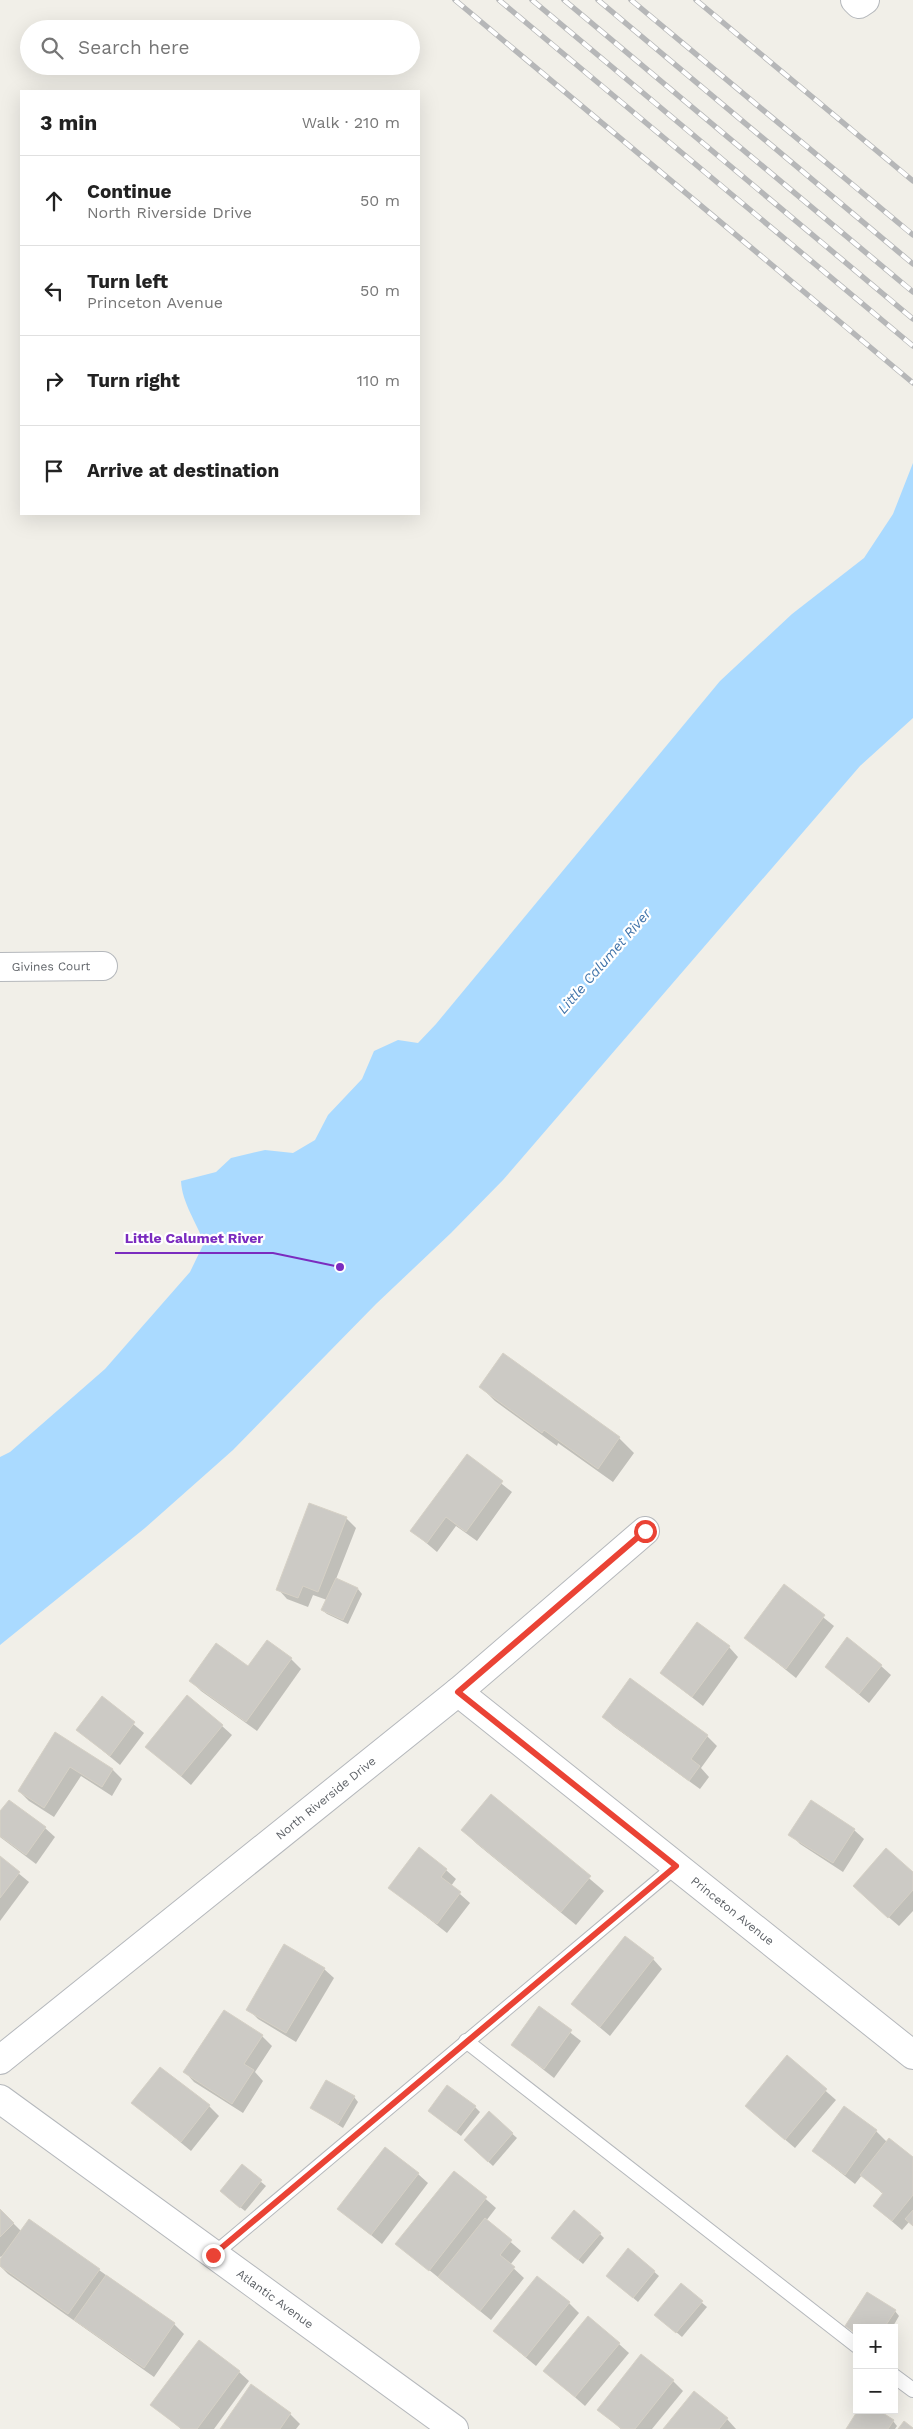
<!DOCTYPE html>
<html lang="en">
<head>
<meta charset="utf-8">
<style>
  :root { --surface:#fff; --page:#f2f2f2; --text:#222; --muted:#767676; --line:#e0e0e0 }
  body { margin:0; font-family:"Work Sans",sans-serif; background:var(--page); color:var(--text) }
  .controls { position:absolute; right:15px; bottom:15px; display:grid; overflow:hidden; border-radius:0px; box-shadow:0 5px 20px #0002 }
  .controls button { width:45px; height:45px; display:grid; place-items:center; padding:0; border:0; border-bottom:1px solid var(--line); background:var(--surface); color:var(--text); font:25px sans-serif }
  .stop { position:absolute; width:15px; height:15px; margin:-11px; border:4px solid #ea4335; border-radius:50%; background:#fff }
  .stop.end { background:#ea4335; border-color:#fff; box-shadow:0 1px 5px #0008 }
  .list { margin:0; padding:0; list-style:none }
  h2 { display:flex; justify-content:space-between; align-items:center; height:65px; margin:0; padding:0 20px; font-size:21px }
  h2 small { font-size:16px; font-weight:400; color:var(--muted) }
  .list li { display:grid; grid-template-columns:32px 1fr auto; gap:15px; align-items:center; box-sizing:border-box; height:90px; padding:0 20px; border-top:1px solid var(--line) }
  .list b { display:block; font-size:19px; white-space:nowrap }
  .list p { margin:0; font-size:16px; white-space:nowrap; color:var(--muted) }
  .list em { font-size:16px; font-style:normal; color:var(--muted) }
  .icon { flex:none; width:28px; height:28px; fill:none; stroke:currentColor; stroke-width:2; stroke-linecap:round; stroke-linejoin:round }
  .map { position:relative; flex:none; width:913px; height:2429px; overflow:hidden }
  .search { position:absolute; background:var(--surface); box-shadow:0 5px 20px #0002; left:20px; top:20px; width:400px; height:55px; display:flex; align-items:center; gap:12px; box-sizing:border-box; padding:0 18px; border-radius:28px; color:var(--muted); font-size:19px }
  .panel { position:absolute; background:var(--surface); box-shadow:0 5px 20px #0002; left:20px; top:90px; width:400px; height:425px; border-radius:0px }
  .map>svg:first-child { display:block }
  .water { fill:#aadaff }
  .shadow { fill:#0003 }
  .building { fill:#cccac5; stroke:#d6d1c6 }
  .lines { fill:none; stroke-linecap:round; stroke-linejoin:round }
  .lane-casing { stroke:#b5b8bc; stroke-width:16 }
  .street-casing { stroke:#b5b8bc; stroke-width:30 }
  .lane { stroke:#fff; stroke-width:14 }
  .street { stroke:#fff; stroke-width:28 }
  .rail-casing { stroke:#b6b7b8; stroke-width:5.5 }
  .rail { stroke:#fff; stroke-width:4; stroke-dasharray:11; stroke-linecap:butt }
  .route { stroke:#ea4335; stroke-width:6 }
  .labels { text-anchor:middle; stroke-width:4.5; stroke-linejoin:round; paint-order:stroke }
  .street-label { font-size:12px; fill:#5f6368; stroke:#fff }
  .water-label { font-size:14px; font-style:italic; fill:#4174aa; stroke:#fff }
  .leader { fill:none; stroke:#7b2cbf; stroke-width:2 }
  .callout-dot { fill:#7b2cbf; stroke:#fff; stroke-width:2 }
  .callout-label { font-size:14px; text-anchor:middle; font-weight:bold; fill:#7b2cbf; stroke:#fff; stroke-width:4.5; stroke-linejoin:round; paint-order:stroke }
</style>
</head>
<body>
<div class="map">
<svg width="913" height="2429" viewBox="0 0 913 2429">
  <rect width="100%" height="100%" fill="#f1efe8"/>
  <!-- water -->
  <path class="water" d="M 913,463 L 913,718 L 860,766 L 503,1180 L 451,1233 L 376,1304 L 233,1450 L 145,1528 L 0,1645 L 0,1457 L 10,1452 L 105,1369 L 190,1272 L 204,1243 C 197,1223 182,1203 181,1181 L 216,1172 L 231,1158 L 265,1150 L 293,1153 L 315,1140 L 328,1115 L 362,1079 L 374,1051 L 398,1040 L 418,1043 L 436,1024 L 720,681 L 792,614 L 864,558 L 893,514 Z"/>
  <!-- shadow -->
  <g class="shadow">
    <path d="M 503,1355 L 619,1438 L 634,1453 L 613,1482 L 558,1443 L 557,1446 L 495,1401 L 481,1387 Z"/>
    <path d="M 467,1456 L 512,1492 L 477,1541 L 456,1526 L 437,1552 L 412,1531 Z"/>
    <path d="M 346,1518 L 356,1528 L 336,1579 L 358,1589 L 362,1594 L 348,1624 L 327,1614 L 322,1610 L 327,1600 L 313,1595 L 308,1607 L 287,1599 L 278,1589 Z"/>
    <path d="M 784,1586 L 834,1626 L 796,1678 L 746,1638 Z"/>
    <path d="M 729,1647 L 738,1657 L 703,1706 L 661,1673 Z"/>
    <path d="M 291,1659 L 301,1669 L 257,1731 L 201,1691 L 191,1681 Z"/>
    <path d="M 881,1666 L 891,1675 L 869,1703 L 826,1667 Z"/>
    <path d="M 102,1698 L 144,1733 L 120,1765 L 78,1730 Z"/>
    <path d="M 604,1716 L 707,1736 L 717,1746 L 701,1768 L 709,1777 L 700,1789 L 613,1726 Z"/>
    <path d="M 222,1726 L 232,1735 L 191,1785 L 147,1747 Z"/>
    <path d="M 55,1734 L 113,1770 L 122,1779 L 112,1796 L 81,1776 L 54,1817 L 29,1801 L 19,1791 Z"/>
    <path d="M 491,1795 L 604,1891 L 576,1925 L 477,1844 L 463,1830 Z"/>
    <path d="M 0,1814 L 45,1828 L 55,1837 L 36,1864 L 0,1837 Z"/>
    <path d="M 854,1830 L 864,1839 L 843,1872 L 800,1844 L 790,1834 Z"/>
    <path d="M 0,1858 L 29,1882 L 0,1921 Z"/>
    <path d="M 446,1870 L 456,1879 L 451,1886 L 470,1903 L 447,1933 L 390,1888 Z"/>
    <path d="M 913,1874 L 913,1911 L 899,1926 L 864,1896 Z"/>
    <path d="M 653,1959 L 662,1969 L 610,2036 L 572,2004 Z"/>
    <path d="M 324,1969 L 334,1978 L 296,2042 L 258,2019 L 248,2009 Z"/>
    <path d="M 539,2008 L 581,2041 L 554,2078 L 512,2045 Z"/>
    <path d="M 262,2036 L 272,2046 L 255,2072 L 263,2081 L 243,2113 L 194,2082 L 185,2072 Z"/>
    <path d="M 787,2057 L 836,2100 L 795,2148 L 756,2115 Z"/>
    <path d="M 354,2097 L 358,2102 L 343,2128 L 312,2108 Z"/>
    <path d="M 133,2103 L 209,2106 L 219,2116 L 191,2151 Z"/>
    <path d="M 475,2107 L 480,2112 L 461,2136 L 434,2115 Z"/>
    <path d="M 844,2108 L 876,2131 L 887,2142 L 913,2159 L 913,2226 L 909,2222 L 902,2230 L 874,2206 L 883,2194 L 862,2175 L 855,2184 L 813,2151 Z"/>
    <path d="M 489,2113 L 517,2138 L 493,2166 L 470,2145 Z"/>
    <path d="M 242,2166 L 266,2186 L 245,2211 L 226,2196 Z"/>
    <path d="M 455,2172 L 496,2208 L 486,2221 L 521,2251 L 510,2265 L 524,2278 L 491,2320 L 397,2244 Z"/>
    <path d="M 418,2174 L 428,2183 L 382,2244 L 339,2209 Z"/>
    <path d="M 0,2210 L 21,2231 L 99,2270 L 174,2324 L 184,2334 L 154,2377 L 8,2274 L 0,2266 L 0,2261 L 6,2254 L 0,2257 Z"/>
    <path d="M 600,2234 L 604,2238 L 583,2264 L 557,2242 Z"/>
    <path d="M 629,2250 L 659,2276 L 638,2302 L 607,2276 Z"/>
    <path d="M 681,2285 L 707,2307 L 682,2337 L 661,2319 Z"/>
    <path d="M 569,2303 L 579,2313 L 536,2366 L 494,2331 Z"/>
    <path d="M 895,2311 L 899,2316 L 892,2328 L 857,2328 L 857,2335 L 846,2326 Z"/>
    <path d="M 619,2344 L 629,2353 L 585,2406 L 545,2371 Z"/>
    <path d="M 239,2372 L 249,2381 L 214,2429 L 181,2429 L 152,2405 Z"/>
    <path d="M 673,2381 L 683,2391 L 652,2429 L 621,2429 L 599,2410 Z"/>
    <path d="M 290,2414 L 300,2424 L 296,2429 L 221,2429 Z"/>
    <path d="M 727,2419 L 736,2429 L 665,2429 Z"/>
    <path d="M 893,2421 L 897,2426 L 895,2429 L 847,2429 Z"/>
  </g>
  <!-- building -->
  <g class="building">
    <path d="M 503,1353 L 620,1437 L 598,1469 L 544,1430 L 542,1433 L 479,1387 Z"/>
    <path d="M 467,1454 L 503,1481 L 466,1532 L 446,1517 L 427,1543 L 410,1531 Z"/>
    <path d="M 309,1503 L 347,1517 L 318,1592 L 303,1586 L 298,1598 L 276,1590 Z"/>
    <path d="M 336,1578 L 358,1588 L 343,1620 L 321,1610 Z"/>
    <path d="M 784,1584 L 825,1615 L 786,1669 L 744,1638 Z"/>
    <path d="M 697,1622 L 730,1646 L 692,1697 L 660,1673 Z"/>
    <path d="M 847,1637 L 882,1665 L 859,1694 L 825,1667 Z"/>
    <path d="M 267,1640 L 292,1658 L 246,1722 L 189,1681 L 216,1643 L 248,1666 Z"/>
    <path d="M 630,1678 L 708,1735 L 691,1759 L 700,1766 L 689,1781 L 602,1717 Z"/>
    <path d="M 187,1695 L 223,1725 L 181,1776 L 145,1747 Z"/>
    <path d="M 102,1696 L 135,1722 L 110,1756 L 76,1730 Z"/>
    <path d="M 55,1732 L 113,1769 L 102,1787 L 70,1767 L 44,1808 L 18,1791 Z"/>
    <path d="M 491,1794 L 591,1876 L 561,1912 L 461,1830 Z"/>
    <path d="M 9,1800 L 46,1827 L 26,1855 L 0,1836 L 0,1811 Z"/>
    <path d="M 811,1800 L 855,1829 L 833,1863 L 788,1835 Z"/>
    <path d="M 419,1847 L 447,1869 L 441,1877 L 461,1892 L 437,1924 L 388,1888 Z"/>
    <path d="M 886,1848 L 913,1872 L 913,1890 L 888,1918 L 853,1886 Z"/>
    <path d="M 0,1856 L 20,1872 L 0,1898 Z"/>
    <path d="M 625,1936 L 654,1958 L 600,2027 L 571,2004 Z"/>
    <path d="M 284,1944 L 325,1968 L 286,2033 L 246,2010 Z"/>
    <path d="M 539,2006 L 572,2030 L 544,2069 L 511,2045 Z"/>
    <path d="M 224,2010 L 263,2035 L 244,2064 L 254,2070 L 232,2104 L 183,2072 Z"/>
    <path d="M 787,2055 L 827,2089 L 785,2140 L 745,2106 Z"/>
    <path d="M 160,2067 L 210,2105 L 181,2142 L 131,2103 Z"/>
    <path d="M 326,2080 L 355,2096 L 338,2124 L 310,2108 Z"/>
    <path d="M 447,2085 L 476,2106 L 456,2132 L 428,2111 Z"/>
    <path d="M 844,2106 L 877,2130 L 845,2175 L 812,2151 Z"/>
    <path d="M 489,2111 L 513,2133 L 488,2162 L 464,2140 Z"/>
    <path d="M 889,2138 L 913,2157 L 913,2195 L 892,2221 L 873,2206 L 883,2193 L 860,2175 Z"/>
    <path d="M 385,2147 L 419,2173 L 371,2235 L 337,2209 Z"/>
    <path d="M 242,2164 L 262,2180 L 240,2208 L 220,2191 Z"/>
    <path d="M 454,2171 L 487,2197 L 429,2271 L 395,2244 Z"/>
    <path d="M 0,2209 L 14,2223 L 0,2237 Z"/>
    <path d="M 574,2210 L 601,2233 L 578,2260 L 551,2238 Z"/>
    <path d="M 913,2210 L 913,2226 L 905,2219 Z"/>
    <path d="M 485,2218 L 512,2240 L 500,2255 L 515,2267 L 480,2311 L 438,2277 Z"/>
    <path d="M 29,2219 L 100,2269 L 68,2314 L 0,2266 L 0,2259 Z"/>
    <path d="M 628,2248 L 655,2271 L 633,2298 L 606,2276 Z"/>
    <path d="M 106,2275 L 175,2323 L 144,2368 L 74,2320 Z"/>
    <path d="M 537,2276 L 570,2302 L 526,2357 L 493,2331 Z"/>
    <path d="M 681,2283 L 703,2301 L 676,2333 L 654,2315 Z"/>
    <path d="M 867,2292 L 896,2310 L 884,2328 L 857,2328 L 857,2334 L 845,2326 Z"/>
    <path d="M 588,2316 L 620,2343 L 575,2397 L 543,2371 Z"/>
    <path d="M 199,2340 L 240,2371 L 197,2429 L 182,2429 L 150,2405 Z"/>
    <path d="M 641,2354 L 674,2380 L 635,2429 L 622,2429 L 597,2410 Z"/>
    <path d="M 251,2384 L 291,2413 L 280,2429 L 220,2429 Z"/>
    <path d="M 694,2391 L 728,2418 L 719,2429 L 663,2429 Z"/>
    <path d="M 858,2410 L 878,2410 L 894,2420 L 888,2429 L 846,2429 Z"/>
    <path d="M 904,2421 L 913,2428 L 913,2429 L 898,2429 Z"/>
  </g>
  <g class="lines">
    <defs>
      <g id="lane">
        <path d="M 466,2041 L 857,2346"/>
        <path d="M 213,2255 L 676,1866"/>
        <path d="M 894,2376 L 913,2390"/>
      </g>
      <g id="street">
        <path d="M 855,0 L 859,4 L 865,0"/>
        <path id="s1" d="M 0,967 L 103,966"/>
        <path id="s2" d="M 458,1692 L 913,2055"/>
        <path id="s3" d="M 0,2060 L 458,1692 L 645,1531"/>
        <path id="s4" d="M 0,2099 L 454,2429"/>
      </g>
    </defs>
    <!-- lane casing -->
    <use href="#lane" class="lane-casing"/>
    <!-- street casing -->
    <use href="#street" class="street-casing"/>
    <!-- lane -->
    <use href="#lane" class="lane"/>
    <!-- street -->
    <use href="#street" class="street"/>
    <defs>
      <g id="rail">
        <path d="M 455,0 L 913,383"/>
        <path d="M 499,0 L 913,346"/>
        <path d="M 532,0 L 913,319"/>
        <path d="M 564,0 L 913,292"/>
        <path d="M 598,0 L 913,264"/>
        <path d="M 631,0 L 913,235"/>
        <path d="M 696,0 L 913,181"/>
      </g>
    </defs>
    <!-- rail casing -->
    <use href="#rail" class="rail-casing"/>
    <!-- rail -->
    <use href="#rail" class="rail"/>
  </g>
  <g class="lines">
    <!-- route -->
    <path class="route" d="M 213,2255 L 676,1866 L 458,1692 L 645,1531"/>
  </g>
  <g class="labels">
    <!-- street labels -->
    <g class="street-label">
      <text dy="4" stroke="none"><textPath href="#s1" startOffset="51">Givines Court</textPath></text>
      <text dy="4" stroke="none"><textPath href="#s3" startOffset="418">North Riverside Drive</textPath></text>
      <text dy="4" stroke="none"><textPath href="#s2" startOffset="351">Princeton Avenue</textPath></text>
      <text dy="4" stroke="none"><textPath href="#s4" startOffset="340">Atlantic Avenue</textPath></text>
    </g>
    <!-- water labels -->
    <g class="water-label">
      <text transform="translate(604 961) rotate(-49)" y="5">Little Calumet River</text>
    </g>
  </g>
  <!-- callouts -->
  <path class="leader" d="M340 1267L273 1253H115"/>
  <circle class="callout-dot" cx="340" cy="1267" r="5"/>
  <g class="callout-label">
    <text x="194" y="1243">Little Calumet River</text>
  </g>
</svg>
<div class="controls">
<button>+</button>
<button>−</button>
</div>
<div class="stop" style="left:645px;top:1531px"></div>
<div class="stop end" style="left:213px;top:2255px"></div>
<div class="search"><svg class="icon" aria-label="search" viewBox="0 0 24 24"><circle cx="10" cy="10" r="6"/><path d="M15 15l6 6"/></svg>Search here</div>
<section class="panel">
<h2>3 min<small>Walk · 210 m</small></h2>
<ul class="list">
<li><svg class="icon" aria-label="ahead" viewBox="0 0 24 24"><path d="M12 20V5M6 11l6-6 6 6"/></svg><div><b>Continue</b><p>North Riverside Drive</p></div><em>50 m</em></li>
<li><svg class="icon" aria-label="left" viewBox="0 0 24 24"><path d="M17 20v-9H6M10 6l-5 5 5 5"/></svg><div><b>Turn left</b><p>Princeton Avenue</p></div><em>50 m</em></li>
<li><svg class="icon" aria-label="right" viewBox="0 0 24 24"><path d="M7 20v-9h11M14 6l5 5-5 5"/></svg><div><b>Turn right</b></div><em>110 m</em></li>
<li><svg class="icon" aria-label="arrive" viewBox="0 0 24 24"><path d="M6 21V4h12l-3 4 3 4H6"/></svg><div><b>Arrive at destination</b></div></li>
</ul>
</section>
</div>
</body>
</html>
